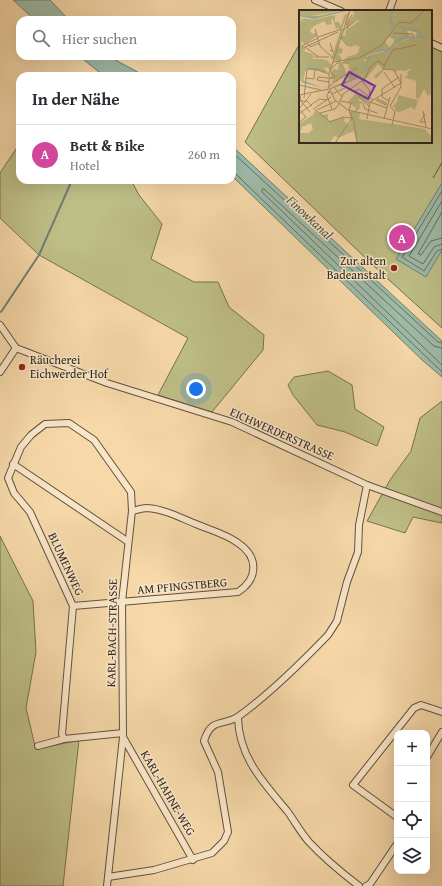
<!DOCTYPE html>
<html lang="de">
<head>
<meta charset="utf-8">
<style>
  :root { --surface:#fff; --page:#f7f7f7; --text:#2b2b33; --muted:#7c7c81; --line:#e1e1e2; --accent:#ea580c }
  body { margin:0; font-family:"Gentium Book Plus",serif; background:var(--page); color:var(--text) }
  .controls { position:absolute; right:12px; bottom:12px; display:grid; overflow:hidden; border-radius:8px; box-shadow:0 4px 16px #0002 }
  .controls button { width:36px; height:36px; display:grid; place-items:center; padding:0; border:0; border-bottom:1px solid var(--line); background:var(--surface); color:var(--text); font:20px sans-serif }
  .you { position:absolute; left:196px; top:389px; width:14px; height:14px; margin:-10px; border:3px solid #fff; border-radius:50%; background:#1a73e8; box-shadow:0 0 0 6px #1a73e833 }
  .badge { display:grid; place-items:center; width:26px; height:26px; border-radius:50%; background:var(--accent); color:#fff; font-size:13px; font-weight:700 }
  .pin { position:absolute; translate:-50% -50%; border:2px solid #fff; box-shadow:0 1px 4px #0006 }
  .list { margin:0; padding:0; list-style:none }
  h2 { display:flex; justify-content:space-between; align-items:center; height:52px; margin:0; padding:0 16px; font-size:17px }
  h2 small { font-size:13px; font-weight:400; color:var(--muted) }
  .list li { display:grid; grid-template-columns:26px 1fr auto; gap:12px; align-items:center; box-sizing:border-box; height:60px; padding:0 16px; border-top:1px solid var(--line) }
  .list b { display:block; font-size:15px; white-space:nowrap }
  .list p { margin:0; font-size:13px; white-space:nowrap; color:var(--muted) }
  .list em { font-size:13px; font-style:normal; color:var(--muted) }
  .icon { flex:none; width:22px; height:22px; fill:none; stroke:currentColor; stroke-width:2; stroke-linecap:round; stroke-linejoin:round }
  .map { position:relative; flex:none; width:442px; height:886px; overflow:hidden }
  .search { position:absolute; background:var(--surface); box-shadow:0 4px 16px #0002; left:16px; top:16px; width:220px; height:44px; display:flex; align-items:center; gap:10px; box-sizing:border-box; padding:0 14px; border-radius:12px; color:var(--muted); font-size:15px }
  .panel { position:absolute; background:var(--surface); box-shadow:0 4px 16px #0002; left:16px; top:72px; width:220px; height:112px; border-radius:12px }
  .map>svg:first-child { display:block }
  .green { fill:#bebe87; stroke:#767252 }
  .water { fill:#9dbaa7; stroke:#717f70 }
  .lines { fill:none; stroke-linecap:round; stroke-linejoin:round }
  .shore { stroke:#667062; stroke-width:1 }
  .stream { stroke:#717f70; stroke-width:2 }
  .street-casing { stroke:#615241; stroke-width:8 }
  .street { stroke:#f9e6c7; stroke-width:6 }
  .poi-dot { fill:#8f2418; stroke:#f9e6c7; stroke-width:1.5 }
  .labels { text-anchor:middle; stroke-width:3; stroke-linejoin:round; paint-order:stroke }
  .poi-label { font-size:12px; fill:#2f261e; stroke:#f9e6c7; text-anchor:end }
  .street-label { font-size:12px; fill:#2f261e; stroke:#f9e6c7 }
  .water-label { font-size:13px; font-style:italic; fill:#505247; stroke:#f9e6c7 }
  .inset-river { fill:none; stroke:#9dbaa7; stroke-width:2 }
  .inset-road { fill:none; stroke:#a69171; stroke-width:1 }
  .view { fill:#7b2cbf; fill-opacity:0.15; stroke:#7b2cbf; stroke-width:2 }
  .inset-edge { fill:none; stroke:#2f261e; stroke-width:2 }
</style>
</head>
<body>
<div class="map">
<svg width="442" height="886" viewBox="0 0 442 886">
  <rect width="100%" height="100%" fill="#f6d8a9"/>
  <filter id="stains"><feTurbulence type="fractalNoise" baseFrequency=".005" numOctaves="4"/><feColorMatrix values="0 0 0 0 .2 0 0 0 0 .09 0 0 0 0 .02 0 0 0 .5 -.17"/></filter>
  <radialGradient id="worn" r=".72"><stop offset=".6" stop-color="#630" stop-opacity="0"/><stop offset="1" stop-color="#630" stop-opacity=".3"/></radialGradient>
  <!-- green -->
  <g class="green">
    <path d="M 300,43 L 300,142 L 431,142 L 431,45 L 442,49 L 442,162 L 433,178 L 442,163 L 442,328 L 378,270 L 245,142 Z"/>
    <path d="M 20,143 L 20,180 L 131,180 L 139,195 L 162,224 L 151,259 L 194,282 L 218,282 L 229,307 L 264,335 L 263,350 L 212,412 L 158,395 L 188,338 L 39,255 L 0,218 L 0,173 Z"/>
    <path d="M 328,371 L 352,385 L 355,409 L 384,427 L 377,446 L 345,432 L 317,425 L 293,395 L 288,385 L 294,377 Z"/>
    <path d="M 442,401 L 442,523 L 413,517 L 405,533 L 367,521 L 390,480 L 411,451 L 420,418 Z"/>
    <path d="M 0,536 L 33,601 L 36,652 L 26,708 L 35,746 L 43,748 L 79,740 L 63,886 L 0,886 Z"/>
  </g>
  <!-- water -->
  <g class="water">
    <path d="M 13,0 L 50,0 L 69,20 L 35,20 Z"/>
    <path d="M 79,56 L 108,56 L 145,76 L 104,76 Z"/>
    <path d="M 232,146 L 442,341 L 442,377 L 422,360 L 232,176 Z"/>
    <path d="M 442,183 L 442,250 L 426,277 L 396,259 Z"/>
  </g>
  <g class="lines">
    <!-- shore -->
    <g class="shore">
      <path d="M 232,152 L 438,342 L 442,343"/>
      <path d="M 232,173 L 236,174 L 244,182 L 442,372"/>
      <path d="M 442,191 L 402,257 L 424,271 L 437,251 L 442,249"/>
      <path d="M 442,201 L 409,256 L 423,264 L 434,247 L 442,244"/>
      <path d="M 442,212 L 418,254 L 421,255 L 431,241 L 442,238"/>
      <path d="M 442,348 L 434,346 L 264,189 L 262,189 L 262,192 L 442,365"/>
    </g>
    <!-- stream -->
    <path class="stream" d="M 1,312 L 39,255 L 72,180"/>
    <defs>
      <g id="street">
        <path d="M 315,0 L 341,11"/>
        <path d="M 389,11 L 393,0"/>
        <path d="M 431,43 L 442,48"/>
        <path d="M 0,325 L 16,348 L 107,383 L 232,422 L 367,485 L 442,512"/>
        <path d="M 0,372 L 16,348"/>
        <path d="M 13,464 L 127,541"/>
        <path d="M 73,606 L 238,592 C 258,579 259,557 238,543 C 226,534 210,530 196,524 C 181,518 164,509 147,508 C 142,508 137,510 132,511"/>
        <path d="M 238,718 C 239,758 264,783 288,812 C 295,822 301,833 309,842 C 324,858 342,873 359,886"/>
        <path d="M 123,737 L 193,860"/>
        <path d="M 64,739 L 62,734 L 73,606 L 30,512 L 14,493 L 8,478 L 21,447 L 31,435 L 45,424 L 69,423 L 94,440 L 131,492 L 132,511 L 122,602 L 123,737 L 107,886"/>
        <path d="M 38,746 L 64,739 L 123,733"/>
        <path d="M 427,757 L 442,732"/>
        <path d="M 397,817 L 353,785 L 414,708 L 421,705 L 442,712"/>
        <path d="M 108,877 L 154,870 L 212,853 L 224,841 L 228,832 L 218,772 L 204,741 C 212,716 224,727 239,716 C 271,693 301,663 328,635 L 337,621 L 347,582 L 358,552 L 359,525 L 367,485"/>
        <path d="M 366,886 L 370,884 L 397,844"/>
      </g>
    </defs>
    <!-- street casing -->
    <use href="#street" class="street-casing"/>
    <!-- street -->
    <use href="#street" class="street"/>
  </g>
  <!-- markers -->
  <g class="poi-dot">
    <circle cx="394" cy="268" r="4"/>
    <circle cx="22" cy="367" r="4"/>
  </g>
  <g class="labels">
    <!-- poi labels -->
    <g class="poi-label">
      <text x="386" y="265">Zur alten<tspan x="386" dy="14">Badeanstalt</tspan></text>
      <text x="30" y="364" text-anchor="start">Räucherei<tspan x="30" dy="14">Eichwerder Hof</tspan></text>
    </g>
    <!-- street labels -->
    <g class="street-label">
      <text transform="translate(282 434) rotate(24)" y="4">EICHWERDERSTRASSE</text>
      <text transform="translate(66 564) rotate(65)" y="4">BLUMENWEG</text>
      <text transform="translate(182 586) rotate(-5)" y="4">AM PFINGSTBERG</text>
      <text transform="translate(112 633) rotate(-89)" y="4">KARL-BACH-STRASSE</text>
      <text transform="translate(168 793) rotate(60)" y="4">KARL-HAHNE-WEG</text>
    </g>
    <!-- water labels -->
    <g class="water-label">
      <text transform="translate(310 217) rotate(43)" y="5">Finowkanal</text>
    </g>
  </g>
  <!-- overview -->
  <g transform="translate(299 10)">
    <rect width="133" height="133" fill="#f6d8a9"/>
    <path d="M 0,0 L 46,0 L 12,6 L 0,6 ZM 54,0 L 133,0 L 133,45 L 131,44 L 133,46 L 133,83 L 129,86 L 125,79 L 120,89 L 117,88 L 117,71 L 104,67 L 109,66 L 108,62 L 112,60 L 109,59 L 107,61 L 100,60 L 96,62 L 93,59 L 86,59 L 77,69 L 75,66 L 84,59 L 79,54 L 64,72 L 62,69 L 66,61 L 70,46 L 91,41 L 97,33 L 115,27 L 111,25 L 113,24 L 116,25 L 116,29 L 123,28 L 118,28 L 117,22 L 108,20 L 110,27 L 95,34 L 95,29 L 90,27 L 87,30 L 87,33 L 92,39 L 77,43 L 68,46 L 68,49 L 63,50 L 67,52 L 62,66 L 51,70 L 46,65 L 36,72 L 32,72 L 35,69 L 31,69 L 33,59 L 39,60 L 40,54 L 44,54 L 48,65 L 51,63 L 49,53 L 44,52 L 48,47 L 58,44 L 61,37 L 57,35 L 51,37 L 41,27 L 39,39 L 42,37 L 44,40 L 42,44 L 39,44 L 43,48 L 41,52 L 32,49 L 41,22 L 41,18 L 37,19 L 34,9 L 32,10 L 33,14 L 28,15 L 25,11 L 15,16 L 11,20 L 13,24 L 17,23 L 18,26 L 5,35 L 4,32 L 2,33 L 5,41 L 19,46 L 14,45 L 14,49 L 22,49 L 34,52 L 29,51 L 33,56 L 31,61 L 28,57 L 25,58 L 28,61 L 25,63 L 10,58 L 6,62 L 4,72 L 0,68 L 0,13 L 8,11 L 0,12 L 4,10 L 0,8 L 14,10 L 36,5 L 36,12 L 40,12 L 42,16 L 45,6 L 50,2 L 43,18 L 43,26 L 47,25 L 46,21 L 60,11 L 58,8 L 49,17 L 47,15 L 46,13 L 51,4 L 48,15 L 55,5 ZM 59,83 L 71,88 L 70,94 L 60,89 L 61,98 L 57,102 L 61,103 L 60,109 L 126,119 L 133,127 L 133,133 L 58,133 L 55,121 L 50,123 L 53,126 L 50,123 L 39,128 L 35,126 L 31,133 L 0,133 L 0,114 L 14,105 L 16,101 L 25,105 L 29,104 L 29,111 L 46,107 L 45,111 L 50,115 L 52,111 L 50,102 L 56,101 L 57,98 L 49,92 L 56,84 L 60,86 ZM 12,113 L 14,119 L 10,123 L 1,123 L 3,117 ZM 99,85 L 119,90 L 116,100 L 112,97 L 101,102 L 96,101 L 96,97 L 93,97 L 98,92 Z" fill="#bebe87" fill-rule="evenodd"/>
    <path d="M 46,0 L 51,0 L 0,13 L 3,11 L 0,9 L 4,12 L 14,9 L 0,6 L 20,6 ZM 118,24 L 120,28 L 133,25 L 125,28 L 107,29 L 97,33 L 91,41 L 71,46 L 66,61 L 62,67 L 45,74 L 26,78 L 4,73 L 0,69 L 25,78 L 37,75 L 62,66 L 69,46 L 91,40 L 100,30 L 111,26 L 117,27 Z" fill="#9dbaa7"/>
    <path class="inset-river" d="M 93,0 L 91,11 L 94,17M 99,17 L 118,21 L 122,24 L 121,28M 78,40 L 90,40 L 96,32 L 110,25M 9,58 L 21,59"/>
    <path class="inset-road" d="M 51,0 L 30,64 L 30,78 L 36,90 L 49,100 L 133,119M 16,19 L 21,36 L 35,49M 49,19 L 48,15 L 53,5M 43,21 L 59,9M 94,23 L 114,24M 19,27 L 43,19M 41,27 L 49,36M 9,34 L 11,37 L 20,33M 6,37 L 20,47M 4,38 L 39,22M 6,40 L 3,36 L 19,28M 31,40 L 34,42 L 31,33M 15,47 L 30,47M 34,52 L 60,48 L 83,35 L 100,12 L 112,13 L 126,0M 85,56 L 94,40 L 117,35M 33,58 L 38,53 L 50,53M 8,59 L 20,60 L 30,64M 85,62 L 96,78M 6,68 L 15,69 L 16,59M 29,68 L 19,67 L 18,70 L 30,72M 30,69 L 36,67 L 31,61M 63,71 L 71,81 L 70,85M 0,75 L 22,80M 30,76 L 57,58 L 59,60M 35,77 L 43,87M 31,79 L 48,72M 53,80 L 71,97M 56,81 L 60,79 L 74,90M 31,83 L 30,81 L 28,86 L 33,99M 33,84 L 46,78M 0,85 L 30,79M 1,85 L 2,91 L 11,102M 5,88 L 8,59M 77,90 L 87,95 L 87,93 L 78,89M 0,91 L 8,91 L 13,96M 42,91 L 52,93 L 50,100M 90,91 L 83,87 L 83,79 L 100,67M 60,92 L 64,93 L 66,99 L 78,103M 71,92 L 88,98M 40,93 L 44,84 L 66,69 L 71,57 L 79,51 L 86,56 L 84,59 L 95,60 L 102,73M 14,98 L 31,112 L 44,107 L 53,108M 16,98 L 32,87M 0,99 L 7,107 L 0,113M 0,99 L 12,84M 18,100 L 37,91M 50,100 L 55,111 L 58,133M 124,101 L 127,117M 21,103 L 36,99 L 41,93M 0,104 L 20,89 L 28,90M 126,104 L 121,112 L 127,112M 68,109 L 71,92 L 102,73M 85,109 L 91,87M 93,115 L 96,102 L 91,96 L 102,77 L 102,64M 36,133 L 53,108"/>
    <path class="view" d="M 50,62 L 76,76 L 69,89 L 43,75 Z"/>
    <rect width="133" height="133" class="inset-edge"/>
  </g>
  <rect width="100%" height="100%" filter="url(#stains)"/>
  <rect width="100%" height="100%" fill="url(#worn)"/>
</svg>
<div class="controls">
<button>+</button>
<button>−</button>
<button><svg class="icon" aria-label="locate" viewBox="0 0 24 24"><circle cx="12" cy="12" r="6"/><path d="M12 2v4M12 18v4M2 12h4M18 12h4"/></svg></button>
<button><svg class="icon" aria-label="layers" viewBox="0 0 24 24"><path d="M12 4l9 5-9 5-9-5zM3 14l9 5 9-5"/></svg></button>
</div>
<div class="you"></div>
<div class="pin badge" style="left:402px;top:238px;background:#d1479c">A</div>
<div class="search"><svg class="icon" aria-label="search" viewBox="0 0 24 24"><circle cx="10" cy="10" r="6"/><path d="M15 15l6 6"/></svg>Hier suchen</div>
<section class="panel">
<h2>In der Nähe<small></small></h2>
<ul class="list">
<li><span class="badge" style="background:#d1479c">A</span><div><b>Bett &amp; Bike</b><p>Hotel</p></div><em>260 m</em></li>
</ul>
</section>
</div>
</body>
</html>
